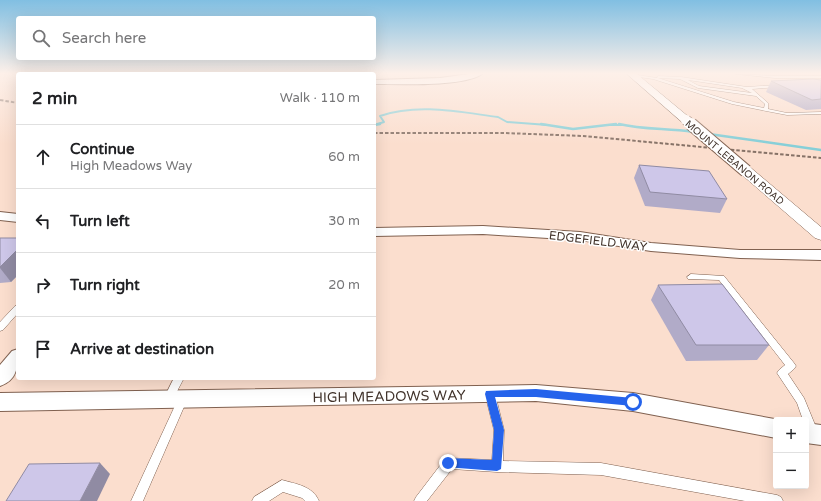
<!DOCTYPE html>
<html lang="en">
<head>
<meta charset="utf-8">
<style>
  :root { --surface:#fff; --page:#f2f2f2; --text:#202124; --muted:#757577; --line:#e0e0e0 }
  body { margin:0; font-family:"Varela Round",sans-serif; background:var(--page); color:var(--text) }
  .controls { position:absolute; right:12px; bottom:12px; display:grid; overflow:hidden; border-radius:4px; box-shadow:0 4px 16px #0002 }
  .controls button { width:36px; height:36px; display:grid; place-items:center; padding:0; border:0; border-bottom:1px solid var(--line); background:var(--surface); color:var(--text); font:20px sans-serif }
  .stop { position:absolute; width:12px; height:12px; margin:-9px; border:3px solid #2563eb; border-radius:50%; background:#fff }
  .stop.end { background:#2563eb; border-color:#fff; box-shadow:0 1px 4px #0008 }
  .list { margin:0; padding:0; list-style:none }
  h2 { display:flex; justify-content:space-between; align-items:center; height:52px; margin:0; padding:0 16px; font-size:17px }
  h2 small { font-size:13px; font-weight:400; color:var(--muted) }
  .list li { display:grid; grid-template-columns:26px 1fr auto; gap:12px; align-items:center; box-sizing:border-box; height:64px; padding:0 16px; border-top:1px solid var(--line) }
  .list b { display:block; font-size:15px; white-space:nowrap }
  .list p { margin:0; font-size:13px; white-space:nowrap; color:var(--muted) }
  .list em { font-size:13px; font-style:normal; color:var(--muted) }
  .icon { flex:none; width:22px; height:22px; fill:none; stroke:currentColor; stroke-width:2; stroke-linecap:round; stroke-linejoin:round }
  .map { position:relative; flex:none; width:821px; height:501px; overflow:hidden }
  .search { position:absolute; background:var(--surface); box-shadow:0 4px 16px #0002; left:16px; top:16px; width:360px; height:44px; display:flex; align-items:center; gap:10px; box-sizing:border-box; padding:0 14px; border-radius:4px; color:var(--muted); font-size:15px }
  .panel { position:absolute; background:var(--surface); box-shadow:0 4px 16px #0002; left:16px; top:72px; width:360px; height:308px; border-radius:4px }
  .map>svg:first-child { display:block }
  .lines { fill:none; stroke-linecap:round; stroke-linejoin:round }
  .stream-far1 { stroke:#86cfd8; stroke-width:2 }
  .stream { stroke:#86cfd8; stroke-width:2.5 }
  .service-casing { stroke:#806150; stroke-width:1 }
  .minor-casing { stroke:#806150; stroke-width:2 }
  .tertiary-casing { stroke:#806150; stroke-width:1 }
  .service { fill:#fff; fill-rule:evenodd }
  .minor { fill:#fff; fill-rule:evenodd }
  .tertiary { fill:#fff; fill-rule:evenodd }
  .rail { stroke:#867267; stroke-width:2; stroke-dasharray:3.5 2; stroke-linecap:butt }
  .tertiary-bridge-far1-casing { stroke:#806150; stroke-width:11; stroke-linecap:butt }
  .tertiary-bridge-casing { stroke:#806150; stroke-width:14; stroke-linecap:butt }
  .tertiary-bridge-far1 { stroke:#fff; stroke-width:10 }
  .tertiary-bridge { stroke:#fff; stroke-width:12 }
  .wall { fill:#b1abc8 }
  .shaded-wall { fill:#908ba3 }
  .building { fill:#cec7e9; stroke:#908ba3 }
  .route { fill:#2563eb }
  .labels { text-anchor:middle; stroke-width:3; stroke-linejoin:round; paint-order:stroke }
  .far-street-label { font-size:10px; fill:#40322a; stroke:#fff }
  .street-label { font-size:12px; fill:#40322a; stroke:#fff }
  .near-street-label { font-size:14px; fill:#40322a; stroke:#fff }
</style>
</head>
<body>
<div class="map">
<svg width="821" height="501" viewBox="0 0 821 501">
  <rect width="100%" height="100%" fill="#fbdece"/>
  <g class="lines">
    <!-- stream-far1 -->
    <g class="stream-far1">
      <path d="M 374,125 L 384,122 L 380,116 C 418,103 459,112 498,117 L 507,122 L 548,125"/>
      <path d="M 607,125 L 623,125"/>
    </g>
    <!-- stream -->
    <g class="stream">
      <path d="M 541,124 L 573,129 L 616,124"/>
      <path d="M 619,124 C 644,130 668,128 693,132"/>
      <path d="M 374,125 L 380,124"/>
      <path d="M 709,134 L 821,150"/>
    </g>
    <defs>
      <g id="service">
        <path d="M 631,74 L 657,78 L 658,76 L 681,77 L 747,87 L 777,85 L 778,85 L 778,87 L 752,89 L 768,103 L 768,109 L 787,113 L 821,112 L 821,114 L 787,115 L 766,111 L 732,104 L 653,79 L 632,76 L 630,75 ZM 658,78 L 680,79 L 698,88 L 756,96 L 765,104 L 764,108 L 734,102 ZM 688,80 L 742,88 L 752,93 L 699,86 Z"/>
        <path d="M 736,74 L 775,76 L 821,76 L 821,78 L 775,78 Z"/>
        <path d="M 691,274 L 724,276 L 794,363 L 796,366 L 794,369 L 788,374 L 804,398 L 818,432 L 817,435 L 813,437 L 809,435 L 806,427 L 806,420 L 803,420 L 797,403 L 777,373 L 779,370 L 785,365 L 719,280 L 688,279 L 687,277 Z"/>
        <path d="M 18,305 L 18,313 L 3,330 L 0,331 L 0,322 L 15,306 Z"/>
        <path d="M 174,378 L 184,378 L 172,401 L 169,402 L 166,401 L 164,398 Z"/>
        <path d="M 490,390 L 493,391 L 495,394 L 504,430 L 503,461 L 601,463 L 777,495 L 781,497 L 783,501 L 745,501 L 601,475 L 497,472 L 452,469 L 427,501 L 414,501 L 416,497 L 445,459 L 449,458 L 492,460 L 494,430 L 485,394 L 487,391 Z"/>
        <path d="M 182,396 L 185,397 L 187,400 L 143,501 L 131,501 L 179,397 Z"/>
        <path d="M 282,480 C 296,484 313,486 319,501 L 305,501 L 302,498 L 283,492 L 269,501 L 252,501 L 254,497 Z"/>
      </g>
      <g id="minor">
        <path d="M 469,74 L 482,74 C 464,87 398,84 374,84 L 374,80 L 440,78 Z"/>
        <path d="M 0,212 L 18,214 L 18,222 L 0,220 Z"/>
        <path d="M 483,226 L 580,232 L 651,243 L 740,250 L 821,250 L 821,260 L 740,258 L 651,251 L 580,240 L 483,234 L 374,236 L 374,228 Z"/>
        <path d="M 18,349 C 18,365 18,380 0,386 L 0,365 L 12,351 Z"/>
        <path d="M 536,385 L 633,393 L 780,420 L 776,420 L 776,438 L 633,411 L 536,401 L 0,411 L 0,393 Z"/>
        <path d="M 806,423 L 821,425 L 821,445 L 806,443 Z"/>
      </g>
      <g id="tertiary">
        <path d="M 627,74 L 637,74 L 690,118 L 691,120 L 690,122 L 682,122 Z"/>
        <path d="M 746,167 L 751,168 L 821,227 L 821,240 L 815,238 L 741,174 L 739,171 L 741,168 Z"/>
      </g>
    </defs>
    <!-- service casing -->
    <use href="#service" class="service-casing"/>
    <!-- minor casing -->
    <use href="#minor" class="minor-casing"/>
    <!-- tertiary casing -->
    <use href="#tertiary" class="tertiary-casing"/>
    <!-- service -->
    <use href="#service" class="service"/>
    <!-- minor -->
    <use href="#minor" class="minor"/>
    <!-- tertiary -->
    <use href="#tertiary" class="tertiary"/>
    <!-- rail -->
    <g class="rail">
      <path d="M 0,100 L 18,103"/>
      <path d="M 374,133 L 505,133 L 583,136 L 821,158"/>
    </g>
    <defs>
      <path id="tertiary-bridge-far1" d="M 686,120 L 692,125"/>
      <path id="tertiary-bridge" d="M 691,124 L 746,171"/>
    </defs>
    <!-- tertiary-bridge-far1 casing -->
    <use href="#tertiary-bridge-far1" class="tertiary-bridge-far1-casing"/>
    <!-- tertiary-bridge casing -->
    <use href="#tertiary-bridge" class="tertiary-bridge-casing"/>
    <!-- tertiary-bridge-far1 -->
    <use href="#tertiary-bridge-far1" class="tertiary-bridge-far1"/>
    <!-- tertiary-bridge -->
    <use href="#tertiary-bridge" class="tertiary-bridge"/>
  </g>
  <!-- wall -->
  <g class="wall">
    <path d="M 821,80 L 821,109 L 806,110 L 766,92 L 771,81 Z"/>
    <path d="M 639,165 L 727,199 L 720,213 L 645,206 L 634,178 Z"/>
    <path d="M 0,238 L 18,238 L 18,275 L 11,282 L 0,283 Z"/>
    <path d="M 658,285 L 769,345 L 757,360 L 686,361 L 651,300 Z"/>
  </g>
  <!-- shaded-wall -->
  <g class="shaded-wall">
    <path d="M 18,249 L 18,275 L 11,282 L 0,268 L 0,267 Z"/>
    <path d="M 100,463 L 110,474 L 97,501 L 80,501 Z"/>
  </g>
  <!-- building -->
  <g class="building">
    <path d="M 813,79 L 821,80 L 821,99 L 812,100 L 771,81 Z"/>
    <path d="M 639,165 L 709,171 L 727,199 L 650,192 Z"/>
    <path d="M 0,238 L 18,238 L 18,249 L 0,267 Z"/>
    <path d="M 722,284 L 769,345 L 696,345 L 658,285 Z"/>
    <path d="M 100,463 L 80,501 L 6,501 L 29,464 Z"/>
  </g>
  <!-- sky -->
  <linearGradient id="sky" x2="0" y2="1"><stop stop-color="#81bfe2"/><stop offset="0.51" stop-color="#fdf0e9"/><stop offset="1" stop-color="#fdf0e9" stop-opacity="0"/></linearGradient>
  <rect width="821" height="144" fill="url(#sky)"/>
  <!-- route -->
  <path class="route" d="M 536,389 L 633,398 L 637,402 L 633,406 L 536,397 L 495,397 L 504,430 L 501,469 L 497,471 L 445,467 L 443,463 L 445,460 L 448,458 L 492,460 L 494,430 L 485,394 L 486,391 Z"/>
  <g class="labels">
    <!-- far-street labels -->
    <g class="far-street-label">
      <text transform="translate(735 162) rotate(40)" y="4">MOUNT LEBANON ROAD</text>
    </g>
    <!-- street labels -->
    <g class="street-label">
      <text transform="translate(598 241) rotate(7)" y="4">EDGEFIELD WAY</text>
    </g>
    <!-- near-street labels -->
    <g class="near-street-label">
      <text transform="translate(389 396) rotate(-1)" y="5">HIGH MEADOWS WAY</text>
    </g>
  </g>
</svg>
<div class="controls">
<button>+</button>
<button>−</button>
</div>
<div class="stop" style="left:633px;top:402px"></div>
<div class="stop end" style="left:448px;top:463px"></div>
<div class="search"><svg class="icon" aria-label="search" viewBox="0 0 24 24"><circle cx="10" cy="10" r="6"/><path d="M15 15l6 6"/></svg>Search here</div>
<section class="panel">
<h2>2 min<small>Walk · 110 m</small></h2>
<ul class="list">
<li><svg class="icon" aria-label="ahead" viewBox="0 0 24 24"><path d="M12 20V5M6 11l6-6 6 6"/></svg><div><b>Continue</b><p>High Meadows Way</p></div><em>60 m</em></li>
<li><svg class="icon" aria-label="left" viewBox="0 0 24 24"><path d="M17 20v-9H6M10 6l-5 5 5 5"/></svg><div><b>Turn left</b></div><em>30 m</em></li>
<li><svg class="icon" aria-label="right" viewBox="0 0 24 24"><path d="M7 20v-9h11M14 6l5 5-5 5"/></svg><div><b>Turn right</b></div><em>20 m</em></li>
<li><svg class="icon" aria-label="arrive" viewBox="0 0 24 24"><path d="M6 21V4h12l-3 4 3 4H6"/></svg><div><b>Arrive at destination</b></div></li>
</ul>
</section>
</div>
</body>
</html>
